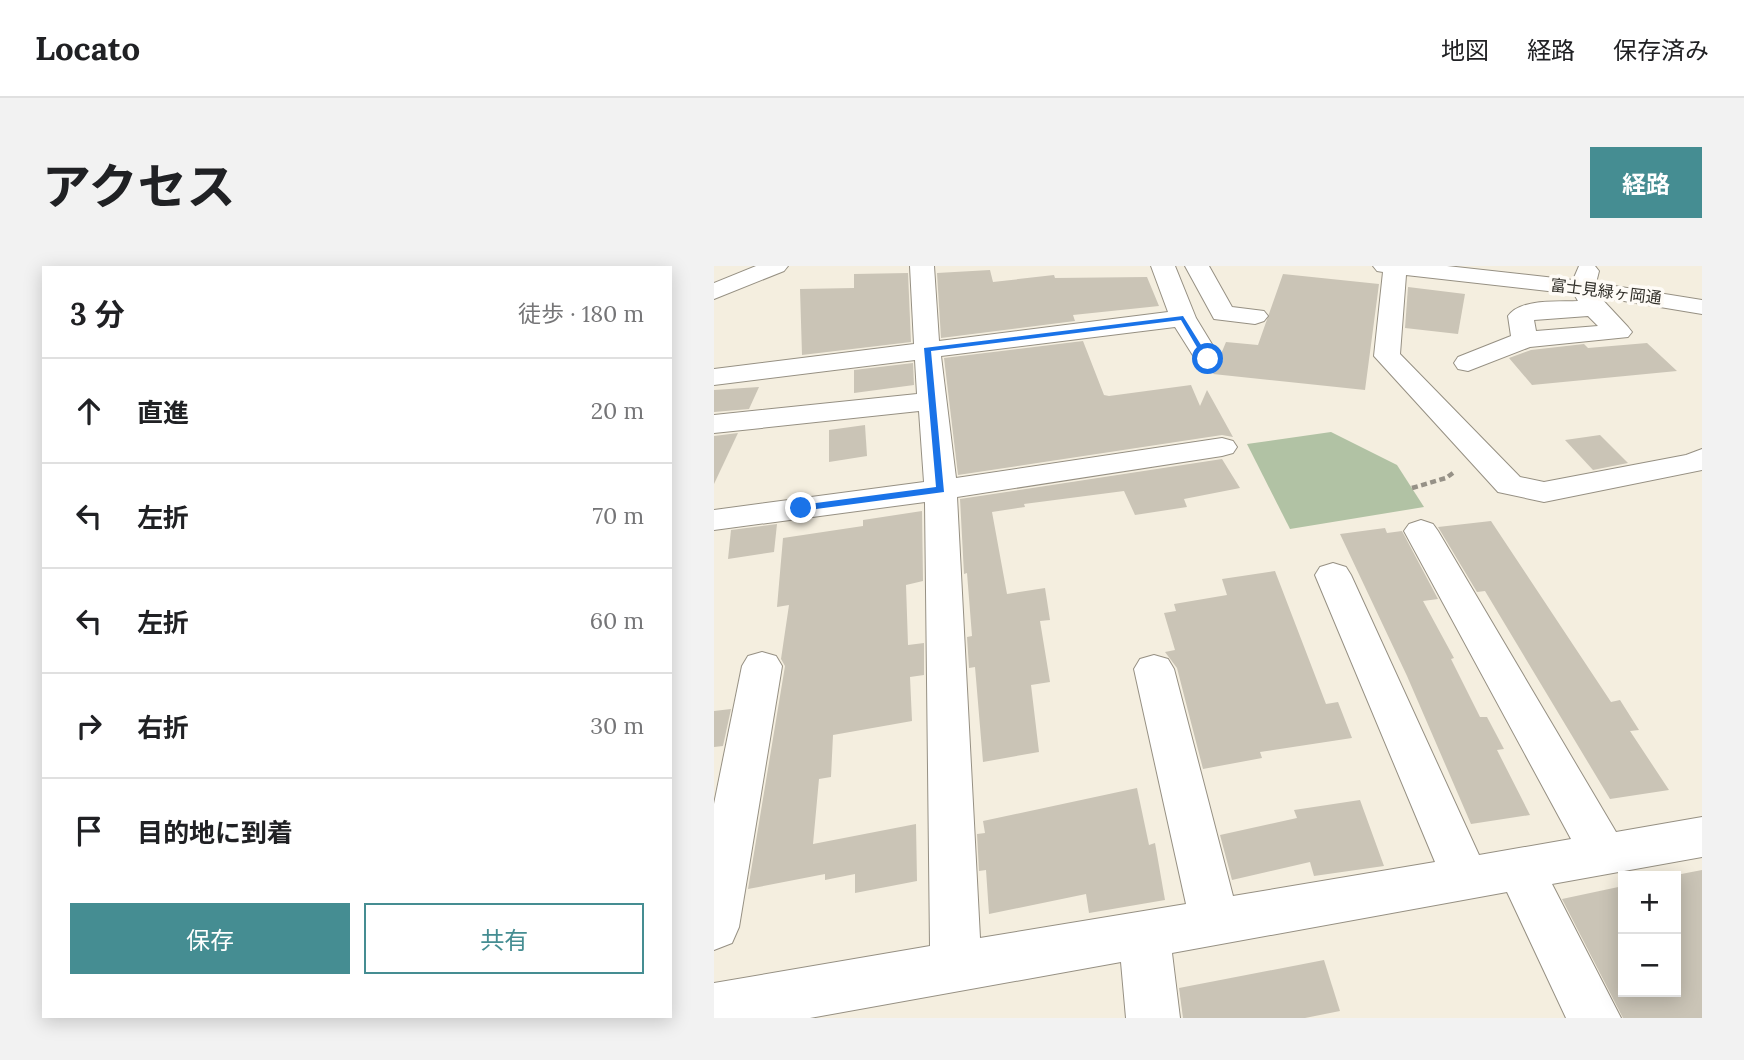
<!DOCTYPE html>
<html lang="ja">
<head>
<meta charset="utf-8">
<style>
  :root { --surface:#fff; --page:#f2f2f2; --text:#202124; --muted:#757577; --line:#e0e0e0; --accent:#458d92 }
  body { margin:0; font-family:Lora,"Noto Sans JP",serif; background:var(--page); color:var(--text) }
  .controls { position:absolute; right:21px; bottom:21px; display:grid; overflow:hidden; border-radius:0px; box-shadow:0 4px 18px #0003 }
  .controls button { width:63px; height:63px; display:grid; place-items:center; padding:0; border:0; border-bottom:2px solid var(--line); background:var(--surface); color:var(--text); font:35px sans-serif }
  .stop { position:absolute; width:21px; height:21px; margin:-16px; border:5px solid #1a73e8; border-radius:50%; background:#fff }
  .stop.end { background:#1a73e8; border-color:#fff; box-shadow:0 2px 7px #0008 }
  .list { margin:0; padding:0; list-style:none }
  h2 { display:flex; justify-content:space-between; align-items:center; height:91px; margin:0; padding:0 28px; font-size:30px }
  h2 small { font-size:23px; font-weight:400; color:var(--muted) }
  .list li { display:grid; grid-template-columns:46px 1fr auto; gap:21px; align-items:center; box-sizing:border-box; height:105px; padding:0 28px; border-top:2px solid var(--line) }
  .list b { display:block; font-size:26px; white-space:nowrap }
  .list em { font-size:23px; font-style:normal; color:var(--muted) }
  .actions { display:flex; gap:14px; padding:21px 28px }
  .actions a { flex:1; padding:16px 0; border:2px solid var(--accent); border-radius:0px; text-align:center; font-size:24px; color:var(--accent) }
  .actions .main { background:var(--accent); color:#fff }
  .icon { flex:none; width:38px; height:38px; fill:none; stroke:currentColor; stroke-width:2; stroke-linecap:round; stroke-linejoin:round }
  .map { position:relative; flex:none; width:988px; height:752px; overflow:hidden; border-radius:0px }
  header { display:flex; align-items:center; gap:42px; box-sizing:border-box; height:98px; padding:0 35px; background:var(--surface); border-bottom:2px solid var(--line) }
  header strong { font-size:33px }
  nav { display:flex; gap:38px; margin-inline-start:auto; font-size:24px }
  .intro { display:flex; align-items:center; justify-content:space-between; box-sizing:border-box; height:168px; padding:0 42px }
  h1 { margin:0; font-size:49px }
  .button { padding:18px 32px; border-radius:0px; background:var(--accent); color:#fff; font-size:24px; font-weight:700 }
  main { display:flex; gap:42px; padding:0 42px }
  aside { flex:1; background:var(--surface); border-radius:0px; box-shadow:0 4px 18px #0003 }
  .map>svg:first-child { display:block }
  .green { fill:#b1c2a4 }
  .building { fill:#cac4b6 }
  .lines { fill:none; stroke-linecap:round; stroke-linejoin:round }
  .minor-casing { stroke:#969083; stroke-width:2 }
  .path { stroke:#969187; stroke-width:4.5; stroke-dasharray:6 3.5; stroke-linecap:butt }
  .minor { fill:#fff; fill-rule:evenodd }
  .route { fill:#1a73e8 }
  .labels { text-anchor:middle; stroke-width:7; stroke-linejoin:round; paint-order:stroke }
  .far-street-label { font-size:16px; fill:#312f29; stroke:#fefbf6 }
</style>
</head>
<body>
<header>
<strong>Locato</strong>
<nav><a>地図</a><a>経路</a><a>保存済み</a></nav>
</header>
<div class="intro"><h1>アクセス</h1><a class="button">経路</a></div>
<main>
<aside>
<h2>3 分<small>徒歩 · 180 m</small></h2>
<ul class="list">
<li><svg class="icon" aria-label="ahead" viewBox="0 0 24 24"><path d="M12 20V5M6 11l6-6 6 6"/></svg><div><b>直進</b></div><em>20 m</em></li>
<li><svg class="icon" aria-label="left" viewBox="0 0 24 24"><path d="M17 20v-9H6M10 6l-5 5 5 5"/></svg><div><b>左折</b></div><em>70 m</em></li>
<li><svg class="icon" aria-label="left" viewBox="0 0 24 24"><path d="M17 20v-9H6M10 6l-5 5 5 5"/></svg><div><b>左折</b></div><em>60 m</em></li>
<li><svg class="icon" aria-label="right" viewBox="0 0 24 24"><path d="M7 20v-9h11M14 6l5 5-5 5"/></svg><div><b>右折</b></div><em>30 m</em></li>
<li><svg class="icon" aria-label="arrive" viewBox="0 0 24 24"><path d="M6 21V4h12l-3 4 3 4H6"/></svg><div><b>目的地に到着</b></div></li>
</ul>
<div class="actions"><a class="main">保存</a><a>共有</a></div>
</aside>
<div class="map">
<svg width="988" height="752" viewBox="0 0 988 752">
  <rect width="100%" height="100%" fill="#f4eedf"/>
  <!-- green -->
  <path class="green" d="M 617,166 L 683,199 L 710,241 L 576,263 L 533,178 Z"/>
  <!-- building -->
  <g class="building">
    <path d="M 276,4 L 279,16 L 340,9 L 341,12 L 433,11 L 445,40 L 359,49 L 361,55 L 227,72 L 223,7 Z"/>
    <path d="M 194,7 L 197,76 L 88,89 L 86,23 L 140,22 L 140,8 Z"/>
    <path d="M 569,8 L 665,18 L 651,124 L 499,108 L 509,94 L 507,88 L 512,76 L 544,79 Z"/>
    <path d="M 694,21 L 751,28 L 744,68 L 691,62 Z"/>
    <path d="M 369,75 L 390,129 L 395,130 L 477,119 L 486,140 L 493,124 L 519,171 L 508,169 L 244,209 L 230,92 Z"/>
    <path d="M 933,77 L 963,105 L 818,119 L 795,92 L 817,84 L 870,78 L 874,82 Z"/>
    <path d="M 199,97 L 200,119 L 140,127 L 140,104 Z"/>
    <path d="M 45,121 L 35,143 L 0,146 L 0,124 Z"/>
    <path d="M 151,159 L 153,190 L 115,196 L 115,164 Z"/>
    <path d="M 24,167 L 0,218 L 0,170 Z"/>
    <path d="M 886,169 L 914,197 L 879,204 L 851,174 Z"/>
    <path d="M 508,193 L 526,222 L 470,233 L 473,241 L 421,249 L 410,225 L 310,238 L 311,241 L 278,246 L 293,328 L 331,322 L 336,354 L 326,355 L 336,416 L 317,419 L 325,486 L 269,496 L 261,401 L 255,402 L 253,371 L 258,370 L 253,307 L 250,308 L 246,233 Z"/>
    <path d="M 208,245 L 209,315 L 192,319 L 194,379 L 210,377 L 210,409 L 196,411 L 198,455 L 119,469 L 117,511 L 105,513 L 99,578 L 202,558 L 203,615 L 141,627 L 141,608 L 111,614 L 111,608 L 34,623 L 71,400 L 67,393 L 75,339 L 63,341 L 69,272 L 149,260 L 149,254 Z"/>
    <path d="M 777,255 L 897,436 L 906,434 L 925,464 L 916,465 L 955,524 L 896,533 L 771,325 L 763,326 L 724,261 Z"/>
    <path d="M 63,258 L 60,286 L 14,293 L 17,264 Z"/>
    <path d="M 671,262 L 673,267 L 688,265 L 724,333 L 709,335 L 740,392 L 737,393 L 766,451 L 773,451 L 790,483 L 783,484 L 816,549 L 757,558 L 693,410 L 626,268 Z"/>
    <path d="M 561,305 L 612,438 L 624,436 L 638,472 L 546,486 L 548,492 L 489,503 L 463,402 L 451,386 L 461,384 L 450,347 L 462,345 L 460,338 L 513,329 L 508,313 Z"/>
    <path d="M 17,443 L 9,480 L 0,481 L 0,445 Z"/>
    <path d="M 423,522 L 435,579 L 441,577 L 451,634 L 375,647 L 372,628 L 275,648 L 272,604 L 265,605 L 263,568 L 271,567 L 269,555 Z"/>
    <path d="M 646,534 L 670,600 L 600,610 L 596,596 L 518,614 L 506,569 L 583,552 L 580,544 Z"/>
    <path d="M 988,604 L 988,752 L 909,752 L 848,633 L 909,620 L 909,726 L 962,726 L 962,610 L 957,610 Z"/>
    <path d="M 610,694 L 626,745 L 591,752 L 469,752 L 465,722 Z"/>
  </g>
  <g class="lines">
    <defs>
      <g id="minor">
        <path d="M 42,0 L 74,0 L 70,5 L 0,33 L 0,17 Z"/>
        <path d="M 196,0 L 220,0 L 225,75 L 454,46 L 437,0 L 461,0 L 482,52 L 507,93 L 503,99 L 494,101 L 485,99 L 461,61 L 227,90 L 242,212 L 508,172 L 519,175 L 523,181 L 519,187 L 508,190 L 243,231 L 266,672 L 472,638 L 420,403 L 426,393 L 440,389 L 454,393 L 460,403 L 519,630 L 721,596 L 601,309 L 606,301 L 619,297 L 632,301 L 637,309 L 765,589 L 857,573 L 690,265 L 695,258 L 707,254 L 719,258 L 724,265 L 902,566 L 988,551 L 988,591 L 838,618 L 907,752 L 852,752 L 793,626 L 458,687 L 466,752 L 412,752 L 407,696 L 96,752 L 0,752 L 0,717 L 216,680 L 211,236 L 0,264 L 0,244 L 210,216 L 205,145 L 0,167 L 0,149 L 203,128 L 201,94 L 0,119 L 0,103 L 200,78 Z"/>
        <path d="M 471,0 L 495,0 L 518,41 L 550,45 L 554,50 L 550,55 L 541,58 L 500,53 Z"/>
        <path d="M 659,0 L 733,0 L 859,14 L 865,0 L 881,0 L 885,5 L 882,17 L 988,34 L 988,48 L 886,31 L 914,61 L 918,66 L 914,71 L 816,81 L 754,105 L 744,103 L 740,97 L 744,91 L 797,70 L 794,50 C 807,32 845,36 864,35 L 860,28 L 692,9 L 686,88 L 806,211 L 830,216 L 972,189 L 988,183 L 988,204 L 830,236 L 784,226 L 660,90 L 669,6 L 663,5 ZM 874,50 L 884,60 L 822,65 L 820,54 Z"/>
        <path d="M 48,386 L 62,390 L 68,400 L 25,661 L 18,677 L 0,684 L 0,538 L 28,400 L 34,390 Z"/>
      </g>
    </defs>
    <!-- minor casing -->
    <use href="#minor" class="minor-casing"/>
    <!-- path -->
    <path class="path" d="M 698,222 L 732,212 L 739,207"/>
    <!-- minor -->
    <use href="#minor" class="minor"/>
  </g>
  <!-- route -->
  <path class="route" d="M 469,50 L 497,95 L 491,95 L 467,54 L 217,85 L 230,226 L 87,245 L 82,242 L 87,239 L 222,221 L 210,82 Z"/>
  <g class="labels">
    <!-- far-street labels -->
    <g class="far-street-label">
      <text transform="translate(892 25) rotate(7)" y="6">富士見緑ヶ岡通</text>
    </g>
  </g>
</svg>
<div class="controls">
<button>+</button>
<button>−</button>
</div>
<div class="stop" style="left:494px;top:93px"></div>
<div class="stop end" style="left:87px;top:242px"></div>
</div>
</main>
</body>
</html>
